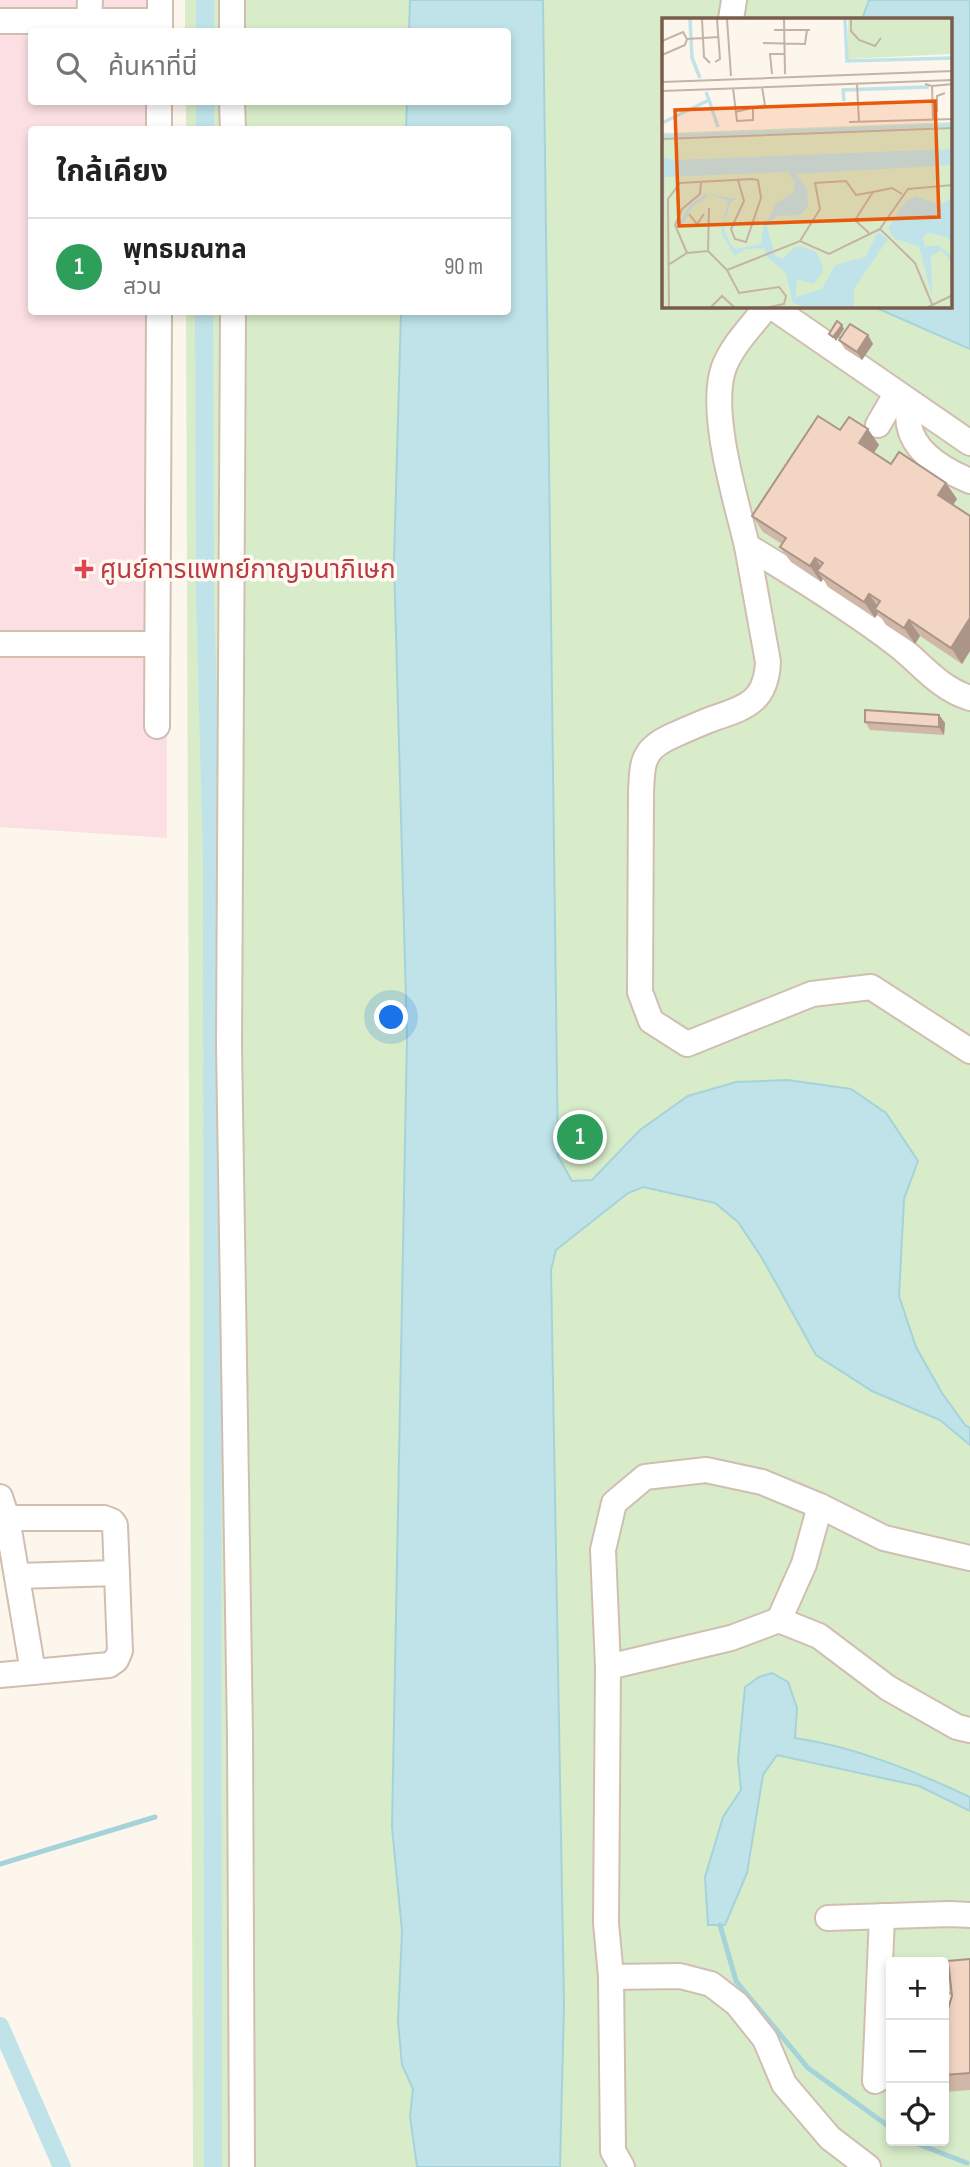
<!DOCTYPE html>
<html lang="th">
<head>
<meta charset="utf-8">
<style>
  :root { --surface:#fff; --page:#f6f6f6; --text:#222; --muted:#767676; --line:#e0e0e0; --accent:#b45309 }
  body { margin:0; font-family:"Sofia Sans Condensed","Noto Sans Thai",sans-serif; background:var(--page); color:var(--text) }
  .controls { position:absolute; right:21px; bottom:21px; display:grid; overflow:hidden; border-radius:7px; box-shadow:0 4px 10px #0003 }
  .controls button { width:63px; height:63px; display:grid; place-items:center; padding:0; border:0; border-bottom:2px solid var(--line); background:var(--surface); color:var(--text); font:35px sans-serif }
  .you { position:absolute; left:392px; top:1018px; width:24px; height:24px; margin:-18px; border:5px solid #fff; border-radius:50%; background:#1a73e8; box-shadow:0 0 0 10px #1a73e833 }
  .badge { display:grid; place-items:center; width:46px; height:46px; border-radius:50%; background:var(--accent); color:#fff; font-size:23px; font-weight:700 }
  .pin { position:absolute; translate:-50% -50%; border:4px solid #fff; box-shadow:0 2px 7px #0006 }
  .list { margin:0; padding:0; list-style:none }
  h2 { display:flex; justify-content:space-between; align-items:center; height:91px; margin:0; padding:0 28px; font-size:30px }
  h2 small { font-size:23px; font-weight:400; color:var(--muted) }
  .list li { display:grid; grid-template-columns:46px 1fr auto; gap:21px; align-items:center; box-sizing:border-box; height:98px; padding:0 28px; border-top:2px solid var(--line) }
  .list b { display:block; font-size:26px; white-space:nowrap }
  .list p { margin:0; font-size:23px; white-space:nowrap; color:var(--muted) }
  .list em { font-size:23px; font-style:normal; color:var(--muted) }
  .icon { flex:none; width:38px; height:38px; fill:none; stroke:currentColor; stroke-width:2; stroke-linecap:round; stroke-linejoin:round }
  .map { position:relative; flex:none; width:970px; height:2167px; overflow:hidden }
  .search { position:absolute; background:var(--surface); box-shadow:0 4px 10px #0003; left:28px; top:28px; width:483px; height:77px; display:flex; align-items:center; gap:18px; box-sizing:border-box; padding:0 24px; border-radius:7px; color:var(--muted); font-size:26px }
  .panel { position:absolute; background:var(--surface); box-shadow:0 4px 10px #0003; left:28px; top:126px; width:483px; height:189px; border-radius:7px }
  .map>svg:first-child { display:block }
  .medical { fill:#fbdfe3 }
  .green { fill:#d8ecc9; fill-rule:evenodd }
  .water { fill:#bfe3e8; stroke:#a5d3da; stroke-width:2 }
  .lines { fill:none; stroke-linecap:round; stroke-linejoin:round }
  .stream { stroke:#a5d3da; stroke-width:5 }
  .canal { stroke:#bfe3e8; stroke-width:18 }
  .minor-casing { stroke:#d1beb0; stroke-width:28 }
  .minor { stroke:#fff; stroke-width:24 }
  .wall { fill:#d1b7a8 }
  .shaded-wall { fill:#aa9588 }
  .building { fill:#f3d5c3; stroke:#aa9588; stroke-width:2 }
  .health-dot { fill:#e0444e; stroke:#fffaf3; stroke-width:2.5 }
  .labels { text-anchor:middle; stroke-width:7; stroke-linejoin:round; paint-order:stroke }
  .health-label { font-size:26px; fill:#be3a42; stroke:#fffaf3; text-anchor:start }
  .inset-river { fill:none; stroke:#bfe3e8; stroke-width:3.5 }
  .inset-road { fill:none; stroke:#c5b3a7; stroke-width:2 }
  .view { fill:#e8590c; fill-opacity:0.15; stroke:#e8590c; stroke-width:3.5 }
  .inset-edge { fill:none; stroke:#7a5c4d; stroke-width:3.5 }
</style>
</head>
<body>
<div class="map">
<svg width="970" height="2167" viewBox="0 0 970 2167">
  <rect width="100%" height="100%" fill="#fdf6ec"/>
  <!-- medical -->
  <path class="medical" d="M 0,0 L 167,0 L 167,31 L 32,32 L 32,102 L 167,102 L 167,129 L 32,130 L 32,312 L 167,312 L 167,838 L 0,827 Z"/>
  <!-- green -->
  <path class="green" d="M 185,0 L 970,0 L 970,2167 L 193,2167 L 186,312 L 508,312 L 508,130 L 186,129 L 186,102 L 508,102 L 508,32 L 185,31 ZM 664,19 L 951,19 L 951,306 L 664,306 ZM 891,1962 L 944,1962 L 944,2141 L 891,2141 Z"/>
  <!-- water -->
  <g class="water">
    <path d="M 410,0 L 543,0 L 558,1156 L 572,1181 L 592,1180 L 640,1130 L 688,1096 L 736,1082 L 788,1080 L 851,1089 L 886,1113 L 918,1161 L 904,1199 L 899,1296 L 916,1347 L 942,1393 L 965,1425 L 970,1428 L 970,1445 L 940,1420 L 872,1391 L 816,1355 L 762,1258 L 738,1222 L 715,1203 L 643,1187 L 628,1193 L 556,1250 L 551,1270 L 564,2005 L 560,2167 L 417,2167 L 410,2116 L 413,2089 L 402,2065 L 398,2021 L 402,1931 L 392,1827 L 407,1037 L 394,561 L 401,312 L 508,312 L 508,130 L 406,129 L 407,102 L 508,102 L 508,32 L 409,31 Z"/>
    <path d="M 869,0 L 970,0 L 970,349 L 872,306 L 951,306 L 951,19 L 862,19 Z"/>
    <path d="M 772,1673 L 788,1682 L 797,1708 L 795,1738 C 856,1747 914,1771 970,1797 L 970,1811 L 919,1786 L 777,1755 L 763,1775 L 747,1873 L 725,1925 L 708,1925 L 705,1877 L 723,1817 L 741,1790 L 738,1760 L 745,1687 L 759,1677 Z"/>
  </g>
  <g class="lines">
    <!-- stream -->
    <g class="stream">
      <path d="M 0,1864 L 155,1817"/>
      <path d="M 720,1925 L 736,1981 L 808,2068 L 891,2128"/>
      <path d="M 910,2141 L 967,2163"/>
    </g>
    <!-- canal -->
    <g class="canal">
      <path d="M 205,32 L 205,0"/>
      <path d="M 205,130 L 205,102"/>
      <path d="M 204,312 L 205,593 L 212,860 L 213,2167"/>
      <path d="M 0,2026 L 62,2167"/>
    </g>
    <defs>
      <g id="minor">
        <path d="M 160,0 L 160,32"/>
        <path d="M 232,0 L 232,32"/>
        <path d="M 731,19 L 734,0"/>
        <path d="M 0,21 L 160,21"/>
        <path d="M 89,22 L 90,0"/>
        <path d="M 232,102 L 233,130"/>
        <path d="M 159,130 L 159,102"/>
        <path d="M 767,306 C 752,326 733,344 724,367 C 708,411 736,500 747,546 C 797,576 850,609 896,644 C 921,663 938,688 970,698"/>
        <path d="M 771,306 L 970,443"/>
        <path d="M 233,312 L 229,1046 L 240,1735 L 242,2167"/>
        <path d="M 908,402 C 908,409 908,417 909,425 C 914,453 946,471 970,481"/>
        <path d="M 878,425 L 896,394"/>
        <path d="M 747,546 L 768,662 C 766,705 742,708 709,720 C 697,725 685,730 674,735 C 665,739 653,745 648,754 C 641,764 642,779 641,791 L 640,992 L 651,1021 L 687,1044 L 812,994 L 871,987 L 970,1051"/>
        <path d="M 0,644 L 157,644"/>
        <path d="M 157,726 L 159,312"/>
        <path d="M 0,1497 L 7,1518 L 33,1672"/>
        <path d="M 17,1576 L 117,1573"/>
        <path d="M 779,1620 L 804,1564 L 820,1506"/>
        <path d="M 608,1667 L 731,1638 L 779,1620 L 819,1636 L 888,1688 L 957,1727 L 970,1730"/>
        <path d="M 0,1675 L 109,1665 L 116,1660 L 120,1651 L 115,1525 L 112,1521 L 104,1518 L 7,1518"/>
        <path d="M 882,1916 L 875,2081 L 891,2072"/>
        <path d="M 828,1918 L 950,1914 L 970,1915"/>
        <path d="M 611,1977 L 680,1976 L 711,1984 L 737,2004 L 765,2039 L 784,2084 L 830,2138 L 868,2167"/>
        <path d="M 944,2005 L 958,2018 L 944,2032"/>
        <path d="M 622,2167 L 613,2151 L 611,1977 L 606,1923 L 608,1667 L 603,1550 L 614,1503 L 645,1477 L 706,1470 L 762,1482 L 820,1506 L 884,1538 L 970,1558"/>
      </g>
    </defs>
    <!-- minor casing -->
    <use href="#minor" class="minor-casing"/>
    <!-- minor -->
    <use href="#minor" class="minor"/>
  </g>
  <!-- wall -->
  <g class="wall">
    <path d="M 868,335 L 873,344 L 862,360 L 845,349 L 839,340 Z"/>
    <path d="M 840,430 L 879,445 L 874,453 L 891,464 L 957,499 L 953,505 L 970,516 L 970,651 L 962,664 L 920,636 L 915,644 L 886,625 L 878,613 L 875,618 L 828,587 L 823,579 L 821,582 L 791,562 L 780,547 L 782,544 L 763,532 L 752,516 Z"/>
    <path d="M 939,715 L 945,723 L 944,735 L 870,730 L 865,722 Z"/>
    <path d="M 970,1959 L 970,2090 L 944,2092 L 944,2022 L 952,1996 Z"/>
  </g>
  <!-- shaded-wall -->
  <g class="shaded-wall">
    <path d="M 842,325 L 844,329 L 836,341 L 833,337 Z"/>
    <path d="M 868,335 L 873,344 L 862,360 L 857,352 Z"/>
    <path d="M 868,429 L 879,445 L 870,458 L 859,443 Z"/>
    <path d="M 946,483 L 957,499 L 949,511 L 938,495 Z"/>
    <path d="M 815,558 L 826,574 L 817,571 L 823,579 L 821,582 L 810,566 Z"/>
    <path d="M 869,594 L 880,610 L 875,609 L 878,613 L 875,618 L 864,602 Z"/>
    <path d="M 970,618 L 970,651 L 962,664 L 951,648 Z"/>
    <path d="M 909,620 L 920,636 L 915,644 L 904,628 Z"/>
    <path d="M 939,715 L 945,723 L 944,735 L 939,727 Z"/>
  </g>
  <!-- building -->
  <g class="building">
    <path d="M 837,321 L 842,325 L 833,337 L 829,334 Z"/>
    <path d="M 850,324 L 868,335 L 857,352 L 839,340 Z"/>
    <path d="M 818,416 L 840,430 L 849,417 L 868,429 L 859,443 L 891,464 L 899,452 L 946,483 L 938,495 L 970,516 L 970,618 L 951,648 L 909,620 L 904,628 L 875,609 L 880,601 L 869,594 L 864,602 L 817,571 L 823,563 L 815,558 L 810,566 L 780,547 L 786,538 L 752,516 Z"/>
    <path d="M 865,710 L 939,715 L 939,727 L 865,722 Z"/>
    <path d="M 970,1959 L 970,2073 L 944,2075 L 944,2022 L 952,1996 L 948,1961 Z"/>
  </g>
  <!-- markers -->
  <path class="health-dot" d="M80.5 558.5h7v7h7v7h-7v7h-7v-7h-7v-7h7z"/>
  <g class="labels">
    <!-- health labels -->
    <g class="health-label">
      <text x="100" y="578">ศูนย์การแพทย์กาญจนาภิเษก</text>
    </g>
  </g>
  <!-- overview -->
  <g transform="translate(662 18)">
    <rect width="290" height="290" fill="#fdf6ec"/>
    <path d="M 186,1 L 290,1 L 290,36 L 185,41 ZM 290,104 L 290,290 L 0,290 L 0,115 Z" fill="#d8ecc9"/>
    <path d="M 290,131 L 290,147 L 134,156 L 145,170 L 146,189 L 138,197 L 115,198 L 105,208 L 113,238 L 120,241 L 133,229 L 141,229 L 153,233 L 159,243 L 161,253 L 152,266 L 135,261 L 134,279 L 160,271 L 173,247 L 203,239 L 216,214 L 226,221 L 192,271 L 192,290 L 144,290 L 131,285 L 124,255 L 106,240 L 102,230 L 84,231 L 73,238 L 59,215 L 66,183 L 45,176 L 75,181 L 68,185 L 61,209 L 69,227 L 74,231 L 99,226 L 101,211 L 114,186 L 132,173 L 133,165 L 126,154 L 3,159 L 0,290 L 0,139 L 14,142 ZM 254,178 L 277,187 L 290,180 L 290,228 L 285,219 L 267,215 L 261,219 L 263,229 L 276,227 L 290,238 L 290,244 L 279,232 L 269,238 L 270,278 L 257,228 L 233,221 L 226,210 L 244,183 Z" fill="#bfe3e8"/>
    <path class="inset-river" d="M 28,1 L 30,40 L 38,60M 183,1 L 185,43 L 291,40M 47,82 L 56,109M 182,83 L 181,72 L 267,69M 0,105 L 47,82 L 44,74M 0,118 L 291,107M 18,208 L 29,188 L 45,177"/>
    <path class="inset-road" d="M 40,1 L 42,39 L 48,45M 65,1 L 69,58M 122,1 L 123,56M 189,1 L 189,13 L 197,22 L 213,28 L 219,20M 112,12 L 148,12M 25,21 L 57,19M 0,23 L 21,14 L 25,21M 101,25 L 143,26 L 145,12M 0,37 L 23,27 L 25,21M 53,44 L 58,41 L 55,1M 110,56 L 108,36 L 123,36M 0,64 L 291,53M 195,66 L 197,104M 263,66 L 270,68 L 271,102M 270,68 L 291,66M 71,70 L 75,103 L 91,102 L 91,90M 0,73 L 291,62M 271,93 L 275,93 L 275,78 L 283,75M 73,94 L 103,87 L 100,69M 187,104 L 291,101M 0,121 L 291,110M 27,196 L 35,206 L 42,196M 207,215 L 193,202 L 211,174 L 230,170 L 240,176M 138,223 L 158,191 L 153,165 L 184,163 L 194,177 L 211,174M 46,233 L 47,190M 25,235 L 13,207 L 20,191 L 38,176 L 39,164M 6,247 L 25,235 L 46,233 L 65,252 L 77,275 L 117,269 L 124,278 L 122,286 L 103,290M 65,252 L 138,223 L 167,236 L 218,211M 270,286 L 253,245 L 218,211 L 246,171 L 291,167M 7,290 L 6,181 L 18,165 L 90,161 L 96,162 L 99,180 L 84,224 L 73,221 L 69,211 L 82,183 L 76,162M 48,290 L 60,278 L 73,290M 264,290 L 291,277"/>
    <path class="view" d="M 273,83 L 277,199 L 17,208 L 13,92 Z"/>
    <rect width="290" height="290" class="inset-edge"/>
  </g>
</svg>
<div class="controls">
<button>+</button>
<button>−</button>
<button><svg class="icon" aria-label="locate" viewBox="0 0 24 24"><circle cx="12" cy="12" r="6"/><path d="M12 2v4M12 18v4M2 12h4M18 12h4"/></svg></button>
</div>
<div class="you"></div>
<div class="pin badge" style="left:580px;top:1137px;background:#2e9e5b">1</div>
<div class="search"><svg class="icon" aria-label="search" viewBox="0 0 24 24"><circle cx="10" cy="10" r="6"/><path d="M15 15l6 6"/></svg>ค้นหาที่นี่</div>
<section class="panel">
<h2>ใกล้เคียง<small></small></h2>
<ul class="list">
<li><span class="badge" style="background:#2e9e5b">1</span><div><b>พุทธมณฑล</b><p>สวน</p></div><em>90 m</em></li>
</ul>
</section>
</div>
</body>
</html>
